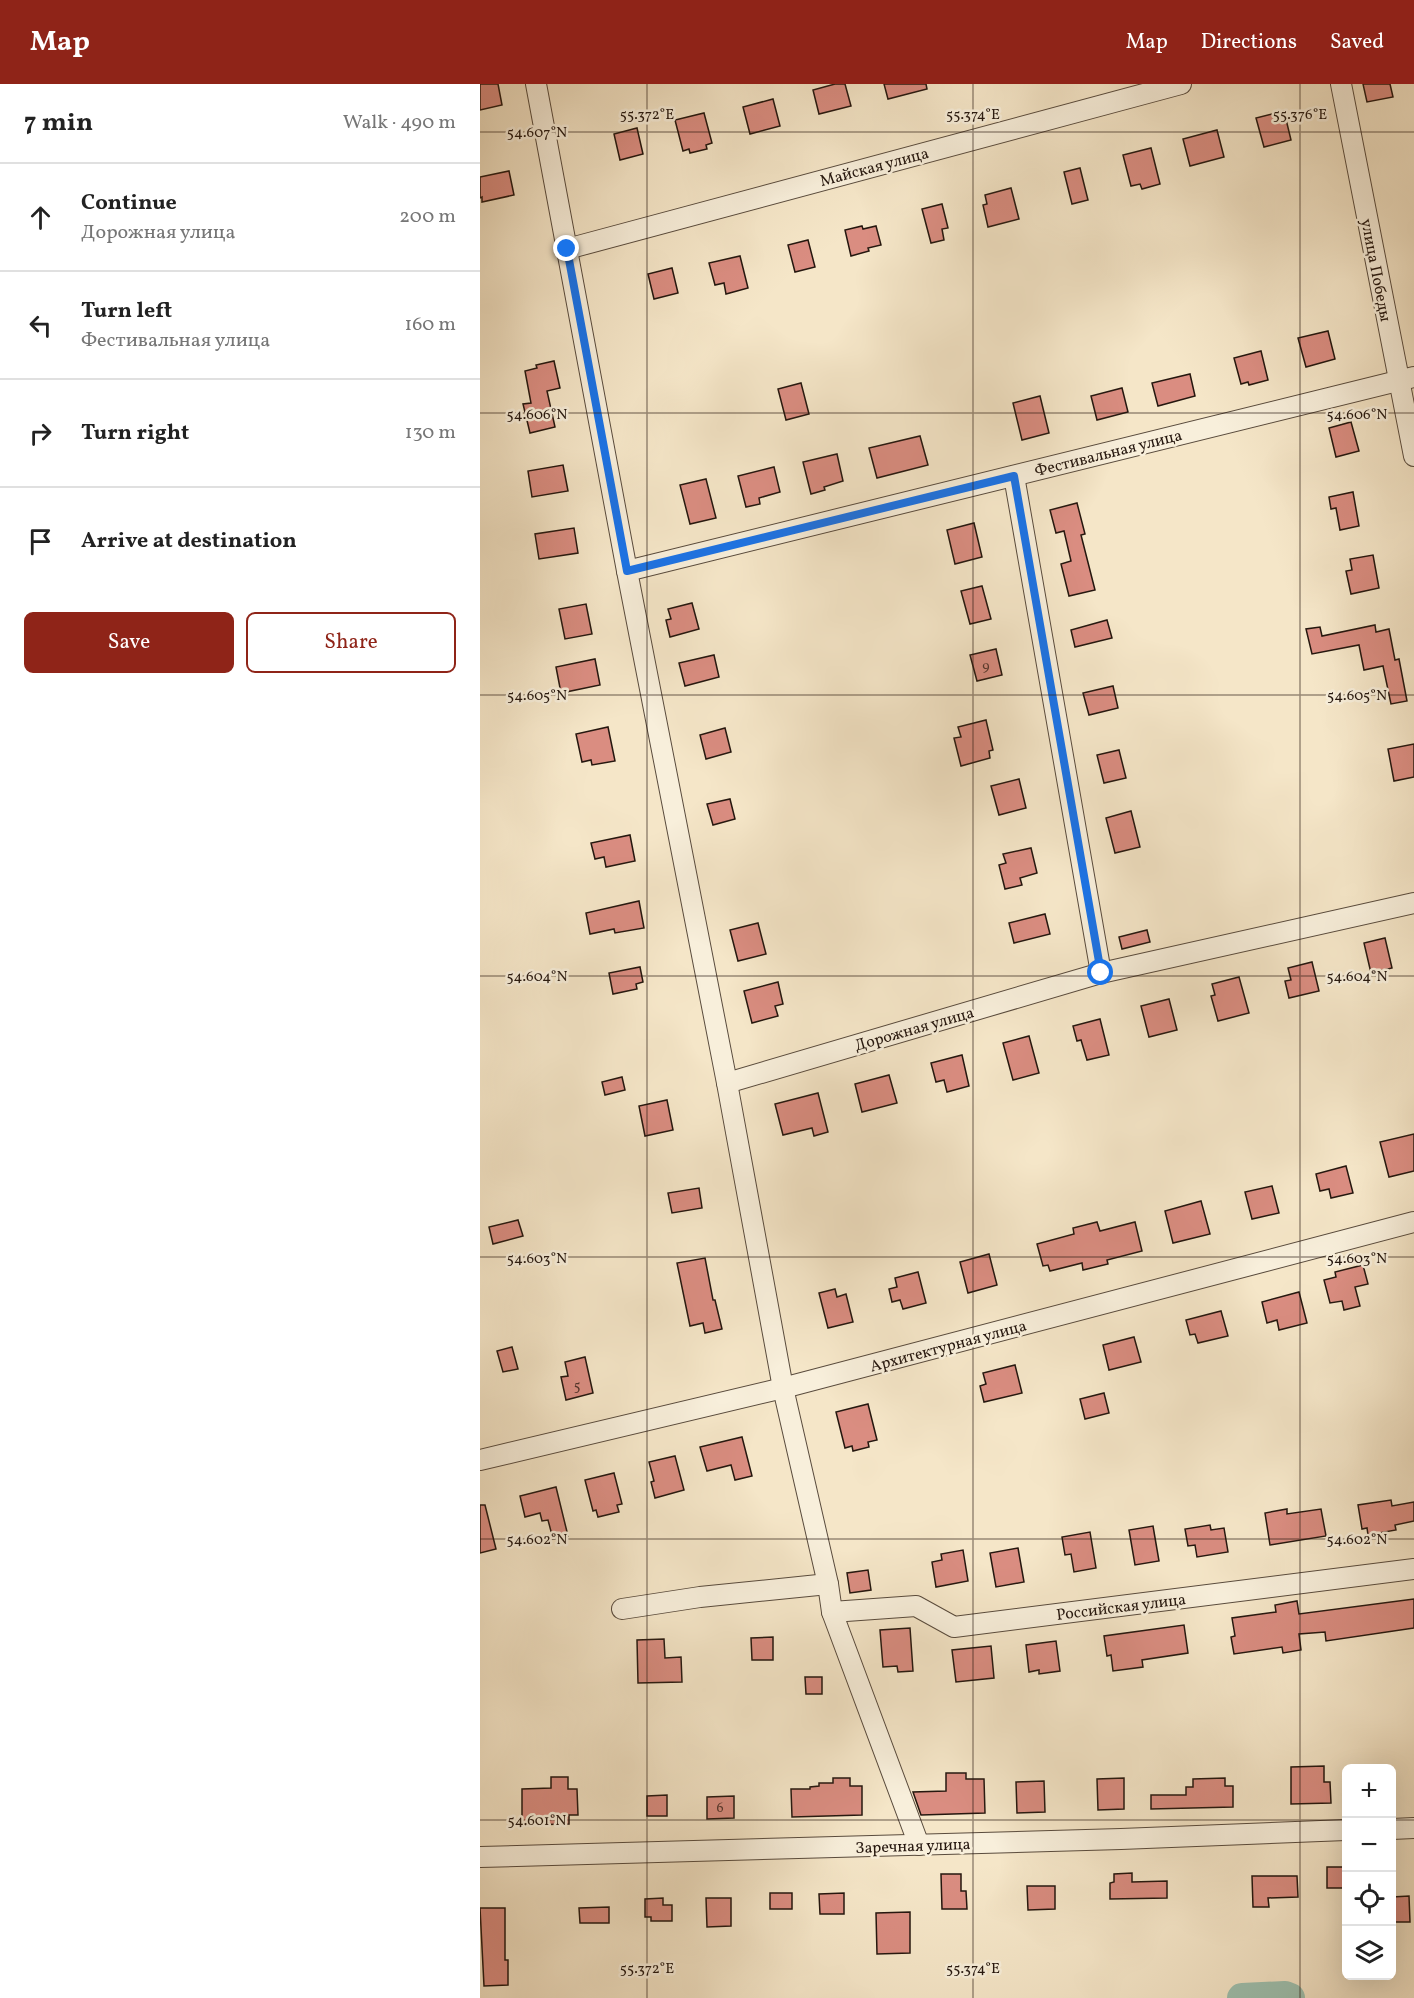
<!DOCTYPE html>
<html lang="en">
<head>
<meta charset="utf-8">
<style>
  :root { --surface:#fff; --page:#f6f6f6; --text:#222; --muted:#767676; --line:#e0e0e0; --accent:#8f2418 }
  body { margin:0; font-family:Vollkorn,serif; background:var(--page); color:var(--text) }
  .controls { position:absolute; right:18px; bottom:18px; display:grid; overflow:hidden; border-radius:9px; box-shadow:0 6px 24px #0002 }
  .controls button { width:54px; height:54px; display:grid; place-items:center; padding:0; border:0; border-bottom:2px solid var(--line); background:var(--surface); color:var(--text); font:30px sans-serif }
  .stop { position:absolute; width:18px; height:18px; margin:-14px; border:4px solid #1a73e8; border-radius:50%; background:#fff }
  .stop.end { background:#1a73e8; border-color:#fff; box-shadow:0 2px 6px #0008 }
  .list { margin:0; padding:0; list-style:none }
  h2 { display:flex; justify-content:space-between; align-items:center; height:78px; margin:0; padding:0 24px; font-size:26px }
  h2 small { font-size:20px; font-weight:400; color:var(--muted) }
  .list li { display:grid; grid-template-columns:39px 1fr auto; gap:18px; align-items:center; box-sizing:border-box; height:108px; padding:0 24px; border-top:2px solid var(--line) }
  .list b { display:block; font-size:22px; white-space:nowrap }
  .list p { margin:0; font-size:20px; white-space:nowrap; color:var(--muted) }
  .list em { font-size:20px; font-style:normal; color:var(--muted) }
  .actions { display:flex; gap:12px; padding:18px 24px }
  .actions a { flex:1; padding:14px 0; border:2px solid var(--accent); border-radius:9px; text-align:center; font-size:21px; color:var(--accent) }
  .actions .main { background:var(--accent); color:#fff }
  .icon { flex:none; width:33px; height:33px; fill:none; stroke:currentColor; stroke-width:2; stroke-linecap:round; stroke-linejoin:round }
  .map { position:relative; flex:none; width:934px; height:1914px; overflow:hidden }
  header { display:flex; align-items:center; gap:36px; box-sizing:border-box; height:84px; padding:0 30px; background:var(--accent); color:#fff }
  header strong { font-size:28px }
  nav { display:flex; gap:33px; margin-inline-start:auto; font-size:21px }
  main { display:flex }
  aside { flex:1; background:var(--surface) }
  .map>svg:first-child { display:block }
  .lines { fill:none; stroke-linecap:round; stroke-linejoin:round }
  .river { stroke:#9dc0af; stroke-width:30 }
  .building { fill:#da8d81; stroke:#25170f; stroke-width:1.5 }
  .street-casing { stroke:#594b3d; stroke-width:22 }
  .street { stroke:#f8efdb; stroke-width:20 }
  .route { stroke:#1a73e8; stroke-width:8 }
  .ticks { fill:none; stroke:#25170f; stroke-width:1.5; stroke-opacity:0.45 }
  .labels { text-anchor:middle; stroke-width:5; stroke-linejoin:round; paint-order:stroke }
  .number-label { font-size:14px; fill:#52342c }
  .street-label { font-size:16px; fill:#25170f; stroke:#f8efdb }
  .ticks-label { font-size:15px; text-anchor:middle; fill:#25170f; stroke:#f8efdb; stroke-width:5; stroke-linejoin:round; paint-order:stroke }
</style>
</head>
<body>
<header>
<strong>Map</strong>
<nav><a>Map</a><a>Directions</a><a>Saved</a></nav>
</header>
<main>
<aside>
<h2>7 min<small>Walk · 490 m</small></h2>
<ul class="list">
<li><svg class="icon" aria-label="ahead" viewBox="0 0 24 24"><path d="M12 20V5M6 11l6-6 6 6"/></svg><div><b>Continue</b><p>Дорожная улица</p></div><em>200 m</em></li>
<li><svg class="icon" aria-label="left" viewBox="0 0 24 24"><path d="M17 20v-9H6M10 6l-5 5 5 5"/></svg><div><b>Turn left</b><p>Фестивальная улица</p></div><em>160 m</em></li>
<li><svg class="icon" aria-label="right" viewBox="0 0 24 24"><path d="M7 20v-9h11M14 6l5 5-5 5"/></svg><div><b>Turn right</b></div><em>130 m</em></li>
<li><svg class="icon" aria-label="arrive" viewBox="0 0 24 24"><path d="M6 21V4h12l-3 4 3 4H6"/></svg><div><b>Arrive at destination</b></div></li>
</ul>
<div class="actions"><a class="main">Save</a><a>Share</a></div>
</aside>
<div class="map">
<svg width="934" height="1914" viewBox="0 0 934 1914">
  <rect width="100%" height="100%" fill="#f5e6c8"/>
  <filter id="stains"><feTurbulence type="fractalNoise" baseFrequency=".00333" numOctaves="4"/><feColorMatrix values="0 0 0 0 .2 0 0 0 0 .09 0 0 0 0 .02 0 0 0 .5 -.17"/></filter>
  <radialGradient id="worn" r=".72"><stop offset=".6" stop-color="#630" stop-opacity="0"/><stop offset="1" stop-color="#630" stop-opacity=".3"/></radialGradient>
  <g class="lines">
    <!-- river -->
    <path class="river" d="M 762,1914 L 805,1912 L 810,1914"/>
  </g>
  <!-- building -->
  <g class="building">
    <path d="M 0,0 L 18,0 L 22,21 L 0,26 Z"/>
    <path d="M 355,0 L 365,0 L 371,22 L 339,30 L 333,6 Z"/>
    <path d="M 404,0 L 446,0 L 447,5 L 408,15 Z"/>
    <path d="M 883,0 L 910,0 L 913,13 L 887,18 Z"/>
    <path d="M 293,15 L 300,42 L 270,50 L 263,23 Z"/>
    <path d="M 804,27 L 811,56 L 784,63 L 776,34 Z"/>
    <path d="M 224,29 L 232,59 L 226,61 L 227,65 L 210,69 L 209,65 L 203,67 L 195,36 Z"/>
    <path d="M 157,44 L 163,70 L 140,76 L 134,50 Z"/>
    <path d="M 737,46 L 744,73 L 710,82 L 703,55 Z"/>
    <path d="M 671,64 L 680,100 L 662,105 L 660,100 L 651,102 L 643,71 Z"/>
    <path d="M 600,84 L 608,116 L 592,120 L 584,88 Z"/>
    <path d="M 29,87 L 34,111 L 2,118 L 2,113 L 0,114 L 0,93 Z"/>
    <path d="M 531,104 L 539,135 L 508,143 L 503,121 L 507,120 L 505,111 Z"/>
    <path d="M 462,120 L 468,144 L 462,145 L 464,156 L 451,159 L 442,125 Z"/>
    <path d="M 382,142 L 383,145 L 396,142 L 401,161 L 388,164 L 389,167 L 371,172 L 365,146 Z"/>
    <path d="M 328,156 L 335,183 L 315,188 L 308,161 Z"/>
    <path d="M 260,172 L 268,204 L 246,210 L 244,199 L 235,201 L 229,179 Z"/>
    <path d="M 192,184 L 198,209 L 174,215 L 168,190 Z"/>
    <path d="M 848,247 L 855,275 L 826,283 L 818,254 Z"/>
    <path d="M 781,267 L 788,296 L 769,301 L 768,298 L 761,300 L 754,274 Z"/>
    <path d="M 74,277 L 80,304 L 67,307 L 75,343 L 50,349 L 43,320 L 51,319 L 45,287 L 57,284 L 56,281 Z"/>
    <path d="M 710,290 L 715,312 L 678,322 L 672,299 Z"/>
    <path d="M 321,299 L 329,330 L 306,336 L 298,305 Z"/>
    <path d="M 642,304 L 648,328 L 617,336 L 611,312 Z"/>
    <path d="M 560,312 L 569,349 L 542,356 L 533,319 Z"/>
    <path d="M 871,338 L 879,367 L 856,373 L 849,344 Z"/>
    <path d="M 440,352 L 448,381 L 397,394 L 389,364 Z"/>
    <path d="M 357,370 L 363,397 L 344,403 L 345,406 L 331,410 L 323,378 Z"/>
    <path d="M 83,381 L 88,407 L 52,413 L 48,387 Z"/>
    <path d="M 294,383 L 300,408 L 279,414 L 280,420 L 266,423 L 258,392 Z"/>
    <path d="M 226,395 L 236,434 L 210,440 L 200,401 Z"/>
    <path d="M 873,408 L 879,442 L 860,446 L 856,424 L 851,425 L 849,413 Z"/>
    <path d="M 597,419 L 605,450 L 601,451 L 615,506 L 589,512 L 581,480 L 591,477 L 584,447 L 576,449 L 570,426 Z"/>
    <path d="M 494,439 L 502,473 L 475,480 L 467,446 Z"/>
    <path d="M 94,444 L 98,469 L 59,475 L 55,450 Z"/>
    <path d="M 893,471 L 899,504 L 871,510 L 866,487 L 872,486 L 870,475 Z"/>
    <path d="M 502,502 L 511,535 L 490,540 L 481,507 Z"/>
    <path d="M 212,519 L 219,545 L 190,553 L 186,536 L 191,535 L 188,525 Z"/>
    <path d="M 106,520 L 112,550 L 85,555 L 79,525 Z"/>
    <path d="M 627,536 L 632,554 L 595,563 L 591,546 Z"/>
    <path d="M 895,541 L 896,548 L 909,545 L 915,576 L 919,575 L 927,617 L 911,620 L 903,582 L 884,586 L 879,561 L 832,570 L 826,545 L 840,543 L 842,552 Z"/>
    <path d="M 516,565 L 522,591 L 497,597 L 490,571 Z"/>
    <path d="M 234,571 L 239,593 L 205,602 L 199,579 Z"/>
    <path d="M 115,575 L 120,601 L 81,609 L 76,583 Z"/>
    <path d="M 633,602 L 638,624 L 609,631 L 603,609 Z"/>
    <path d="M 506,636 L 513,666 L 509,667 L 510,674 L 481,682 L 474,654 L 481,653 L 478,643 Z"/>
    <path d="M 128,643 L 135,677 L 112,681 L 111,676 L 102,678 L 96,650 Z"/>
    <path d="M 245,644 L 251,668 L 226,675 L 220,651 Z"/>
    <path d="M 934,660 L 934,693 L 914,697 L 908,665 Z"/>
    <path d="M 639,666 L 646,694 L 624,699 L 617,671 Z"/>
    <path d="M 539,695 L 546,724 L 519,731 L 511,702 Z"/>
    <path d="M 250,715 L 255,735 L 233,741 L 227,720 Z"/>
    <path d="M 651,727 L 660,763 L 635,769 L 626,734 Z"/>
    <path d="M 150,751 L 155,777 L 126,783 L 124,773 L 115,775 L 111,759 Z"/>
    <path d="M 551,764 L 557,789 L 540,794 L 542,801 L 525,805 L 519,781 L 526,779 L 523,770 Z"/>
    <path d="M 159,817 L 164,844 L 135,849 L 134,845 L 110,850 L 106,829 Z"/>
    <path d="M 565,830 L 570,850 L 534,859 L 529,839 Z"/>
    <path d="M 278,839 L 286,870 L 258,877 L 250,846 Z"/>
    <path d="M 667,846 L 670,858 L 642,865 L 639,853 Z"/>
    <path d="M 905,854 L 912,884 L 891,889 L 884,859 Z"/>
    <path d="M 832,878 L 839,907 L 809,914 L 805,897 L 811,896 L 808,884 Z"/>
    <path d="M 160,883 L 163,898 L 156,900 L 157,905 L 133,910 L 129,889 Z"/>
    <path d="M 759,893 L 769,929 L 738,937 L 731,912 L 735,911 L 732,900 Z"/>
    <path d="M 298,898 L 303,920 L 295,922 L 298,932 L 272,939 L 264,907 Z"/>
    <path d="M 689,915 L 697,946 L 669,953 L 661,922 Z"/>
    <path d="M 620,935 L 629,971 L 607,976 L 601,956 L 597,957 L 593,942 Z"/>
    <path d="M 549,952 L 559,989 L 533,996 L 523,959 Z"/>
    <path d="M 482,971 L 489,1002 L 467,1008 L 464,996 L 456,998 L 451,979 Z"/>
    <path d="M 409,991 L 417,1019 L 382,1028 L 375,1000 Z"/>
    <path d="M 142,993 L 145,1006 L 125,1011 L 122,998 Z"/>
    <path d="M 338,1009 L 348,1048 L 334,1052 L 332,1044 L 303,1051 L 295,1020 Z"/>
    <path d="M 187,1016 L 193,1046 L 165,1052 L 159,1022 Z"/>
    <path d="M 934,1050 L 934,1087 L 909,1093 L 900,1058 Z"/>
    <path d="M 866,1082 L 873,1109 L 851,1114 L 849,1105 L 840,1107 L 836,1090 Z"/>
    <path d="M 792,1102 L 799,1129 L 772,1135 L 765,1108 Z"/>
    <path d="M 219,1104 L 222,1124 L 192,1129 L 188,1109 Z"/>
    <path d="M 721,1117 L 730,1150 L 693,1159 L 685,1127 Z"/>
    <path d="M 38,1136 L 43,1152 L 13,1160 L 9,1143 Z"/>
    <path d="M 617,1138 L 620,1147 L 655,1138 L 662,1167 L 627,1176 L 628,1180 L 603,1186 L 602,1179 L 570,1187 L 568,1181 L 563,1182 L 557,1160 L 594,1150 L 593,1144 Z"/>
    <path d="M 509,1170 L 517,1201 L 488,1209 L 480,1178 Z"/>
    <path d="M 225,1174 L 233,1216 L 235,1216 L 242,1245 L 225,1249 L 223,1239 L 210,1242 L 197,1179 Z"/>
    <path d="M 883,1181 L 888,1200 L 875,1203 L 880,1222 L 864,1226 L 862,1217 L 850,1219 L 844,1196 L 856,1193 L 855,1188 Z"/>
    <path d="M 438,1188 L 446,1219 L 423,1225 L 420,1216 L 412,1218 L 409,1205 L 417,1203 L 415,1194 Z"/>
    <path d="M 355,1205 L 357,1213 L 366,1210 L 373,1238 L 348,1244 L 339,1209 Z"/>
    <path d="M 819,1208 L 827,1239 L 799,1246 L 797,1236 L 787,1239 L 782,1218 Z"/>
    <path d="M 741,1227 L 748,1252 L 718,1259 L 715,1250 L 710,1251 L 706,1236 Z"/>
    <path d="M 654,1253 L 661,1278 L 629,1286 L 623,1261 Z"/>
    <path d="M 32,1263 L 38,1285 L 23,1288 L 17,1267 Z"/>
    <path d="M 105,1273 L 113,1309 L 86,1316 L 81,1293 L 88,1292 L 85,1278 Z"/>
    <path d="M 535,1281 L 542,1309 L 504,1318 L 500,1302 L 506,1300 L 503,1289 Z"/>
    <path d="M 624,1309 L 629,1329 L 605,1335 L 600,1315 Z"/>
    <path d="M 388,1320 L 397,1356 L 388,1358 L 389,1363 L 373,1367 L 372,1362 L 365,1364 L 356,1328 Z"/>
    <path d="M 262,1353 L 272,1392 L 255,1396 L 251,1381 L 227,1387 L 220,1363 Z"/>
    <path d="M 195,1372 L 204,1406 L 175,1414 L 171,1398 L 174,1397 L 169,1378 Z"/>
    <path d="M 134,1389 L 142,1420 L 137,1421 L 139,1428 L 118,1433 L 116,1426 L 113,1427 L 105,1396 Z"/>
    <path d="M 76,1403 L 88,1452 L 73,1455 L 68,1436 L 62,1437 L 60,1429 L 45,1433 L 40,1412 Z"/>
    <path d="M 911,1416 L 912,1422 L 934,1418 L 934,1437 L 915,1441 L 916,1446 L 888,1451 L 887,1444 L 882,1445 L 878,1421 Z"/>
    <path d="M 0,1421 L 5,1421 L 16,1465 L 0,1469 Z"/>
    <path d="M 807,1425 L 807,1430 L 841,1425 L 846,1452 L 790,1461 L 785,1429 Z"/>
    <path d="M 730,1441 L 731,1446 L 744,1444 L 748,1468 L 717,1473 L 715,1461 L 708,1462 L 705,1445 Z"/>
    <path d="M 673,1442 L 679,1477 L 655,1481 L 649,1446 Z"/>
    <path d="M 610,1448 L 616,1484 L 594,1488 L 591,1470 L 585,1471 L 582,1453 Z"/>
    <path d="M 538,1464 L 544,1498 L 516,1503 L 510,1469 Z"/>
    <path d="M 483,1466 L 488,1497 L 456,1503 L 452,1478 L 462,1476 L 461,1470 Z"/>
    <path d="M 388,1486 L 391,1506 L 370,1509 L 367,1489 Z"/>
    <path d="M 934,1515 L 934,1544 L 846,1557 L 845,1548 L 819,1550 L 821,1566 L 803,1569 L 802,1563 L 754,1570 L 751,1553 L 755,1552 L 752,1534 L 796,1528 L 795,1521 L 817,1517 L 819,1530 Z"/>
    <path d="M 704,1541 L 708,1569 L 662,1576 L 663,1583 L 633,1587 L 631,1571 L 627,1572 L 624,1552 Z"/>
    <path d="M 430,1544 L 433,1587 L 418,1588 L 417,1582 L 403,1583 L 400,1546 Z"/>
    <path d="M 293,1553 L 293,1576 L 272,1576 L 271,1554 Z"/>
    <path d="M 184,1555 L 185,1574 L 201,1573 L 202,1598 L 158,1599 L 157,1556 Z"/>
    <path d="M 576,1557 L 580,1587 L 559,1590 L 559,1586 L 549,1588 L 546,1561 Z"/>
    <path d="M 511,1562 L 514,1594 L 476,1598 L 472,1566 Z"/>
    <path d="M 325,1593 L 342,1593 L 342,1610 L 326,1610 Z"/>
    <path d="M 844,1682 L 844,1698 L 850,1698 L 851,1719 L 811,1720 L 811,1683 Z"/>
    <path d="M 466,1689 L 486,1689 L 486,1695 L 504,1695 L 505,1729 L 441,1731 L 433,1708 L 466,1707 Z"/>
    <path d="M 71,1693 L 88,1693 L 88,1705 L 97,1705 L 98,1731 L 89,1731 L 89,1740 L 42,1741 L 42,1705 L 71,1704 Z"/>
    <path d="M 353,1694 L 370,1694 L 370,1702 L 382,1702 L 382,1731 L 312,1733 L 311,1705 L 330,1705 L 330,1703 L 339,1702 L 339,1699 L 353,1699 Z"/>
    <path d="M 644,1694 L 644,1725 L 618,1726 L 617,1695 Z"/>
    <path d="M 745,1694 L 745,1702 L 753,1702 L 753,1723 L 671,1725 L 671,1711 L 706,1711 L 706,1703 L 713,1703 L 713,1695 Z"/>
    <path d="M 564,1697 L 565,1728 L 537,1729 L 536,1698 Z"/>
    <path d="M 187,1711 L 187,1732 L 167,1732 L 167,1712 Z"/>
    <path d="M 254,1712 L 254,1734 L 227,1735 L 227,1713 Z"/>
    <rect x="847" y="1783" width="20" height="21"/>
    <path d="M 652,1789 L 652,1798 L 687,1797 L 687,1814 L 630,1815 L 630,1799 L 634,1798 L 634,1790 Z"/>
    <path d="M 461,1790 L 481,1790 L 481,1807 L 486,1807 L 487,1825 L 462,1825 Z"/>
    <path d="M 772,1792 L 817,1792 L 818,1813 L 788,1814 L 789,1823 L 773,1823 Z"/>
    <path d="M 547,1802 L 575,1802 L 575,1825 L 548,1826 Z"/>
    <rect x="290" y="1809" width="22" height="16"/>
    <path d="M 364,1809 L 364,1830 L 340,1830 L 339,1810 Z"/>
    <path d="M 929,1812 L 930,1838 L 912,1838 L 912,1813 Z"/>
    <path d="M 183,1814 L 183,1821 L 192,1821 L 192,1837 L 171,1837 L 171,1833 L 165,1833 L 165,1815 Z"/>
    <path d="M 226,1814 L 251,1814 L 251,1842 L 227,1843 Z"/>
    <path d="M 129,1823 L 129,1839 L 100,1839 L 99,1824 Z"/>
    <path d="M 0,1824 L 25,1824 L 25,1876 L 28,1876 L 28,1901 L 4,1902 Z"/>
    <path d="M 430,1828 L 430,1869 L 397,1870 L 396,1829 Z"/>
  </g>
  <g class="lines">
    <defs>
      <g id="street">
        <path d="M 56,0 L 147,487 L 247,999 L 303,1304 L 348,1500 L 352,1528 L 439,1761"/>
        <path d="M 861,0 L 934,372"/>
        <path d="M 87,165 L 701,0"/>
        <path d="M 534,392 L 621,889"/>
        <path d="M 147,487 L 934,293"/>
        <path d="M 247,999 L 621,889 L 934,819"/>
        <path d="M 0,1376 L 303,1304 L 934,1138"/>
        <path d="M 142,1525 L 220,1513 L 348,1500"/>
        <path d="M 352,1528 L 436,1522 L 474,1543 L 934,1485"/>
        <path d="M 912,1745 L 934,1744"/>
        <path d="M 0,1773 L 641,1755 L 866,1746"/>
      </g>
    </defs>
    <!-- street casing -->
    <use href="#street" class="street-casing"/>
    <!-- street -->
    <use href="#street" class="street"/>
  </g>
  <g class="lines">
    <!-- route -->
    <path class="route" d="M 87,165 L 147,487 L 534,392 L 621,889"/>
  </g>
  <!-- ticks -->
  <path class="ticks" d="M 167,0 L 167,1914M 493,0 L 493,1914M 820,0 L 820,1914M 0,48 L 934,48M 0,329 L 934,329M 0,611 L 934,611M 0,892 L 934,892M 0,1173 L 934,1173M 0,1455 L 934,1455M 0,1736 L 866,1736M 912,1736 L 934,1736"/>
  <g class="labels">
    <!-- number labels -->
    <g class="number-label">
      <text x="506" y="586">9</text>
      <text x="97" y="1306">5</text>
      <text x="240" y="1728">6</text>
    </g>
    <!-- street labels -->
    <g class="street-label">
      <text transform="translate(394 82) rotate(-15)" y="6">Майская улица</text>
      <text transform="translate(897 186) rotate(79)" y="6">улица Победы</text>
      <text transform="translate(628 368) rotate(-14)" y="6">Фестивальная улица</text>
      <text transform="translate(434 944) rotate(-16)" y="6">Дорожная улица</text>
      <text transform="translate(468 1261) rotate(-15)" y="6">Архитектурная улица</text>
      <text transform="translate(641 1522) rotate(-7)" y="6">Российская улица</text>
      <text transform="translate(433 1761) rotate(-2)" y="6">Заречная улица</text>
    </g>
  </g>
  <g class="ticks-label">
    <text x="167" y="35">55.372°E</text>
    <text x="493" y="35">55.374°E</text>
    <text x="820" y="35">55.376°E</text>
    <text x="57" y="53">54.607°N</text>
    <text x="57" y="335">54.606°N</text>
    <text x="877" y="335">54.606°N</text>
    <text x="57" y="616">54.605°N</text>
    <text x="877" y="616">54.605°N</text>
    <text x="57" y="897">54.604°N</text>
    <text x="877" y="897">54.604°N</text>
    <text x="57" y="1179">54.603°N</text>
    <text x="877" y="1179">54.603°N</text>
    <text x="57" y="1460">54.602°N</text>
    <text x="877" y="1460">54.602°N</text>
    <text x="57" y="1741">54.601°N</text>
    <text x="167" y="1889">55.372°E</text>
    <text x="493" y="1889">55.374°E</text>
  </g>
  <rect width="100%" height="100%" filter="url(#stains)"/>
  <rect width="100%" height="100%" fill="url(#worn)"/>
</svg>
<div class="controls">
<button>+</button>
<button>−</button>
<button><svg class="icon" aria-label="locate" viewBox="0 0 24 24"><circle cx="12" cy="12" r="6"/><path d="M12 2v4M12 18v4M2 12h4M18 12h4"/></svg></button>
<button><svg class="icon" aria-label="layers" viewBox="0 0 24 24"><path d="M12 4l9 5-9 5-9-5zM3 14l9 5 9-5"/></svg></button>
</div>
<div class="stop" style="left:621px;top:889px"></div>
<div class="stop end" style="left:87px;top:165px"></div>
</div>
</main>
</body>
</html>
